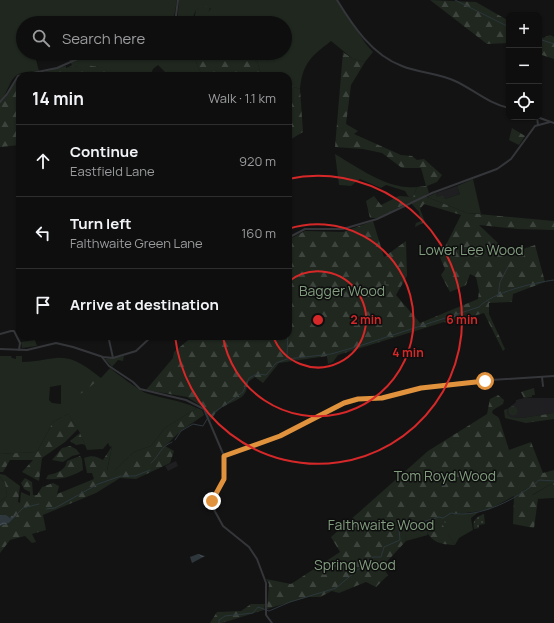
<!DOCTYPE html>
<html lang="en">
<head>
<meta charset="utf-8">
<style>
  :root { --surface:#0e0e0f; --page:#171718; --text:#f1f3f6; --muted:#9b9c9e; --line:#2e2e2f }
  body { margin:0; font-family:Manrope,sans-serif; background:var(--page); color:var(--text) }
  .controls { position:absolute; right:12px; top:12px; display:grid; overflow:hidden; border-radius:8px; box-shadow:0 1px 3px #0004 }
  .controls button { width:36px; height:36px; display:grid; place-items:center; padding:0; border:0; border-bottom:1px solid var(--line); background:var(--surface); color:var(--text); font:20px sans-serif }
  .stop { position:absolute; width:12px; height:12px; margin:-9px; border:3px solid #e1923d; border-radius:50%; background:#fff }
  .stop.end { background:#e1923d; border-color:#fff; box-shadow:0 1px 4px #0008 }
  .list { margin:0; padding:0; list-style:none }
  h2 { display:flex; justify-content:space-between; align-items:center; height:52px; margin:0; padding:0 16px; font-size:17px }
  h2 small { font-size:13px; font-weight:400; color:var(--muted) }
  .list li { display:grid; grid-template-columns:26px 1fr auto; gap:12px; align-items:center; box-sizing:border-box; height:72px; padding:0 16px; border-top:1px solid var(--line) }
  .list b { display:block; font-size:15px; white-space:nowrap }
  .list p { margin:0; font-size:13px; white-space:nowrap; color:var(--muted) }
  .list em { font-size:13px; font-style:normal; color:var(--muted) }
  .icon { flex:none; width:22px; height:22px; fill:none; stroke:currentColor; stroke-width:2; stroke-linecap:round; stroke-linejoin:round }
  .map { position:relative; flex:none; width:554px; height:623px; overflow:hidden }
  .search { position:absolute; background:var(--surface); box-shadow:0 1px 3px #0004; left:16px; top:16px; width:276px; height:44px; display:flex; align-items:center; gap:10px; box-sizing:border-box; padding:0 14px; border-radius:22px; color:var(--muted); font-size:15px }
  .panel { position:absolute; background:var(--surface); box-shadow:0 1px 3px #0004; left:16px; top:72px; width:276px; height:268px; border-radius:12px }
  .map>svg:first-child { display:block }
  .built { fill:#1f1f21 }
  .grass { fill:#1f271f; fill-rule:evenodd }
  .forest { fill:url(#forest-firs) }
  .wetland { fill:url(#wetland-marsh) }
  .garden { fill:url(#garden-dots) }
  .water { fill:url(#water-waves) }
  .lines { fill:none; stroke-linecap:round; stroke-linejoin:round }
  .stream { stroke:#2d373c; stroke-width:1 }
  .minor { stroke:#343639; stroke-width:2 }
  .route { stroke:#e1923d; stroke-width:5 }
  .ring { fill:none; stroke:#d62828; stroke-width:2 }
  .labels { text-anchor:middle; stroke-width:3; stroke-linejoin:round; paint-order:stroke }
  .park-label { font-size:14px; fill:#819d7e; stroke:#0e0e0f }
  .centre { fill:#d62828; stroke:#0e0e0f; stroke-width:2 }
  .ring-label { font-size:12px; text-anchor:middle; font-weight:bold; fill:#d62828; stroke:#0e0e0f; stroke-width:3; stroke-linejoin:round; paint-order:stroke }
</style>
</head>
<body>
<div class="map">
<svg width="554" height="623" viewBox="0 0 554 623">
  <defs>
    <pattern id="forest-firs" width="22" height="20" patternUnits="userSpaceOnUse"><rect width="22" height="20" fill="#1f271f"/><path d="M5 1l3.5 6h-7zM16 11l3.5 6h-7z" fill="#3d443d"/></pattern>
    <pattern id="wetland-marsh" width="20" height="14" patternUnits="userSpaceOnUse"><rect width="20" height="14" fill="#1f271f"/><path d="M1 5h8M5 5V1M11 12h8M15 12V8" fill="none" stroke="#3d443d"/></pattern>
    <pattern id="garden-dots" width="8" height="8" patternUnits="userSpaceOnUse"><rect width="8" height="8" fill="#1f271f"/><path d="M2 2h.1M6 6h.1" fill="none" stroke="#3d443d" stroke-width="1.8" stroke-linecap="round"/></pattern>
    <pattern id="water-waves" width="16" height="10" patternUnits="userSpaceOnUse"><rect width="16" height="10" fill="#2d373c"/><path d="M0 5q4-4 8 0t8 0" fill="none" stroke="#485156"/></pattern>
  </defs>
  <rect width="100%" height="100%" fill="#131314"/>
  <!-- built -->
  <g class="built">
    <path d="M 457,186 L 460,194 L 445,199 L 437,197 L 436,193 Z"/>
    <path d="M 524,398 L 554,398 L 554,413 L 522,418 L 509,417 L 507,414 L 507,409 L 516,402 L 516,400 Z"/>
    <path d="M 176,461 L 178,466 L 168,471 L 165,466 Z"/>
  </g>
  <!-- grass -->
  <g class="grass">
    <path d="M 0,0 L 177,0 L 173,23 L 23,23 L 23,53 L 35,56 L 39,71 C 32,72 25,71 19,74 C 9,78 8,94 0,101 Z"/>
    <path d="M 179,0 L 336,0 L 366,44 L 373,52 L 365,62 L 353,59 L 331,41 C 311,57 303,62 300,89 L 288,85 L 288,76 L 264,76 L 261,74 L 257,61 L 238,53 L 285,53 L 285,23 L 200,23 L 211,8 L 196,10 L 193,17 L 177,23 Z"/>
    <path d="M 65,53 L 193,53 L 199,70 L 205,76 L 169,76 L 158,65 L 153,69 L 150,76 L 117,76 L 118,74 C 101,64 84,65 66,68 L 72,65 Z"/>
    <path d="M 335,154 C 359,168 388,190 417,187 L 413,197 L 408,196 L 405,191 L 386,185 L 381,188 L 360,179 L 351,186 L 339,185 Z"/>
    <path d="M 473,179 L 481,214 L 467,213 L 427,197 L 436,193 L 437,197 L 443,195 L 445,199 L 460,194 L 457,186 Z"/>
    <path d="M 35,340 L 37,346 L 22,348 L 21,342 Z"/>
    <path d="M 0,356 L 11,356 L 12,358 L 16,359 L 16,356 L 22,356 L 22,362 C 34,362 45,359 56,358 C 74,356 88,368 101,378 L 110,368 C 116,373 140,391 146,393 C 163,399 180,400 197,408 L 165,428 L 151,446 L 134,452 L 115,470 L 107,471 L 112,446 L 110,447 L 108,443 L 103,449 L 87,450 L 80,433 L 68,414 L 53,422 L 37,452 L 0,454 ZM 61,385 L 61,404 L 52,403 L 49,400 L 50,387 Z"/>
    <path d="M 124,356 L 123,361 L 118,360 L 112,367 L 105,359 Z"/>
    <path d="M 0,477 L 5,483 L 7,496 L 0,502 Z"/>
    <path d="M 551,484 L 554,485 L 554,498 L 538,499 L 531,496 Z"/>
    <path d="M 479,512 L 471,518 L 473,530 L 459,538 L 455,545 L 440,522 L 426,529 L 428,535 L 406,541 L 404,528 L 419,524 L 445,521 L 450,515 Z"/>
  </g>
  <!-- forest -->
  <g class="forest">
    <path d="M 430,0 L 476,2 L 509,21 L 509,43 L 487,44 Z"/>
    <path d="M 211,5 L 207,16 L 200,23 L 184,23 L 194,21 L 196,10 Z"/>
    <path d="M 550,35 L 554,37 L 554,59 L 539,54 L 539,36 L 543,38 Z"/>
    <path d="M 343,52 L 353,59 L 365,62 L 351,85 L 346,124 L 358,131 L 354,134 L 401,155 L 412,156 L 417,160 L 424,159 L 442,175 L 437,182 L 427,186 L 429,193 L 425,195 L 427,197 L 467,213 L 554,221 L 554,230 L 518,229 L 479,225 L 498,243 L 503,256 L 535,245 L 545,282 L 513,294 L 512,302 L 489,303 L 489,314 L 505,349 L 503,351 L 484,313 L 449,323 L 444,322 L 338,355 L 333,362 L 328,364 L 327,356 L 279,363 L 263,383 L 255,377 L 248,382 C 247,384 247,389 246,391 C 241,404 219,401 211,421 L 205,408 L 187,397 L 146,390 L 173,358 L 174,352 L 193,336 L 288,336 L 288,240 L 305,231 L 343,232 L 373,221 L 384,257 L 406,241 L 407,276 L 396,295 L 420,323 L 478,299 L 479,291 L 476,277 L 470,274 L 466,285 L 450,292 L 441,275 L 445,269 L 439,255 L 446,245 L 461,215 L 424,204 L 420,209 L 425,222 L 415,227 L 416,223 L 421,221 L 419,212 L 410,202 L 377,218 L 370,218 L 366,201 L 374,196 L 381,205 L 399,196 L 413,197 L 417,187 L 426,186 L 421,168 L 402,168 L 382,153 L 363,149 L 335,147 Z"/>
    <path d="M 193,53 L 238,53 L 257,61 L 261,74 L 264,76 L 205,76 L 199,70 Z"/>
    <path d="M 85,65 L 108,68 L 118,74 L 117,76 L 20,76 L 37,74 L 66,66 L 66,68 Z"/>
    <path d="M 20,76 L 20,145 L 0,147 L 0,103 C 10,96 11,83 20,76 Z"/>
    <path d="M 288,85 L 300,89 L 303,132 L 288,141 Z"/>
    <path d="M 512,128 L 525,136 L 519,145 L 509,140 Z"/>
    <path d="M 101,378 L 82,393 L 72,396 C 78,385 89,380 101,378 Z"/>
    <path d="M 534,388 L 535,395 L 532,395 L 532,397 L 524,398 L 521,392 Z"/>
    <path d="M 498,395 L 504,400 L 503,404 L 493,410 L 492,413 L 499,418 L 509,450 L 531,442 L 543,473 L 554,470 L 554,485 L 551,484 L 532,495 L 538,499 L 534,528 L 513,524 L 514,496 L 488,510 L 450,515 L 449,523 L 441,522 L 455,545 C 442,545 430,542 426,529 L 439,522 L 419,524 L 405,528 L 406,541 L 382,567 L 388,575 L 376,587 L 366,582 L 339,593 L 332,591 L 320,597 L 308,597 L 267,609 L 269,584 L 266,579 L 291,584 L 340,552 L 331,537 L 428,451 L 487,414 L 490,399 Z"/>
    <circle cx="513" cy="411" r="4.5"/>
    <path d="M 197,408 L 202,410 L 204,415 L 182,430 L 165,446 L 174,451 L 170,463 L 136,479 L 120,478 L 96,493 L 43,515 L 46,530 L 32,534 L 36,542 L 32,543 L 25,536 L 10,540 L 0,553 L 0,526 L 9,523 L 17,515 L 14,517 L 12,515 L 10,518 L 0,515 L 0,502 L 7,496 L 5,483 L 0,477 L 0,474 L 5,475 L 20,486 L 18,502 L 20,503 L 21,492 L 30,496 L 30,492 L 24,489 L 21,483 L 25,478 L 32,482 L 33,495 L 37,495 L 42,487 L 53,483 L 59,486 L 57,494 L 94,479 L 92,473 L 87,473 L 84,458 C 92,455 96,456 103,460 L 112,446 L 107,470 L 115,470 L 134,452 L 151,446 L 165,428 Z"/>
    <path d="M 507,409 L 507,414 L 510,417 L 522,418 L 554,413 L 554,419 L 526,423 L 505,418 L 504,410 Z"/>
    <path d="M 68,414 L 78,429 L 65,442 L 42,458 L 39,481 L 22,472 L 33,460 L 10,460 L 3,472 L 0,472 L 0,454 L 37,452 L 53,422 Z"/>
    <path d="M 80,433 L 85,445 L 82,444 L 76,445 L 70,441 Z"/>
    <path d="M 70,446 L 76,449 L 80,454 L 72,456 L 63,462 L 52,460 L 62,448 Z"/>
    <path d="M 80,456 L 82,459 L 83,470 C 71,477 60,480 46,479 L 48,475 C 57,473 65,471 67,461 Z"/>
    <path d="M 251,604 L 265,604 L 264,610 L 222,623 L 210,623 L 217,612 L 241,611 Z"/>
  </g>
  <!-- wetland -->
  <path class="wetland" d="M 386,279 L 391,289 L 387,294 L 381,283 Z"/>
  <!-- garden -->
  <path class="garden" d="M 484,514 L 485,524 L 479,525 L 479,528 L 474,529 C 472,520 476,517 484,514 Z"/>
  <!-- water -->
  <g class="water">
    <path d="M 0,515 L 6,515 L 10,518 L 12,515 L 14,517 L 17,515 L 9,523 L 0,526 Z"/>
    <path d="M 198,554 L 205,556 L 192,563 L 190,557 Z"/>
  </g>
  <g class="lines">
    <!-- stream -->
    <g class="stream">
      <path d="M 455,0 L 509,27"/>
      <path d="M 539,39 L 554,44"/>
      <path d="M 498,296 L 500,282 L 508,267"/>
      <path d="M 287,358 L 288,331"/>
      <path d="M 209,416 L 243,392 L 249,378 L 257,374 L 266,375 L 276,363 L 287,359 L 331,354 L 359,346 L 479,307 C 493,292 533,283 554,280"/>
      <path d="M 175,440 L 181,431 L 193,424 L 203,426 L 207,419"/>
      <path d="M 151,463 C 161,454 159,448 172,442"/>
      <path d="M 46,509 L 55,508 L 98,484 L 121,476 L 135,476 L 150,470"/>
      <path d="M 16,515 L 23,508 L 39,504"/>
      <path d="M 219,623 L 219,620 L 225,616 L 253,613 L 258,607 L 269,611 L 290,602 L 336,588 L 373,557 L 381,557 L 384,547 L 400,540 L 399,529 L 439,517 L 443,518 L 451,513 C 479,519 519,498 539,480 L 554,481"/>
    </g>
    <!-- minor -->
    <g class="minor">
      <path d="M 337,0 C 353,26 372,55 402,66 C 419,73 438,73 455,81 C 473,89 489,104 509,108"/>
      <path d="M 175,23 L 178,0"/>
      <path d="M 0,102 L 7,94 L 18,76 L 57,68 L 91,53"/>
      <path d="M 537,117 L 554,123"/>
      <path d="M 537,117 L 538,125"/>
      <path d="M 288,238 L 305,229 L 343,229 L 377,219 L 432,193 L 497,169 L 511,159 L 535,126 L 550,122"/>
      <path d="M 0,334 L 11,331 L 14,331 L 20,343 L 19,350"/>
      <path d="M 106,336 L 109,340 L 113,358"/>
      <path d="M 0,349 L 27,350 L 56,343 L 73,347 L 103,357 L 113,358 L 136,351 L 152,336"/>
      <path d="M 102,357 L 109,366 L 133,382 L 140,389 L 186,400 L 204,409 L 224,456 L 224,479 L 212,501 L 212,506 L 223,526 L 249,547 L 257,559 L 266,583 L 266,615 L 272,623"/>
      <path d="M 542,377 L 543,386"/>
      <path d="M 224,456 L 280,436 L 344,403 L 358,399 L 382,398 L 414,389 L 461,382 L 554,376"/>
    </g>
  </g>
  <g class="lines">
    <!-- route -->
    <path class="route" d="M 212,501 L 224,479 L 224,456 L 280,436 L 344,403 L 358,399 L 382,398 L 421,388 L 485,381"/>
  </g>
  <!-- distance rings -->
  <g class="ring">
    <path d="M288 282A48 48 0 1 1 273 336"/>
    <path d="M288 229A96 96 0 1 1 223 337"/>
    <path d="M288 179A144 144 0 1 1 175 336"/>
  </g>
  <g class="labels">
    <!-- park labels -->
    <g class="park-label">
      <text x="471" y="255">Lower Lee Wood</text>
      <text x="342" y="296">Bagger Wood</text>
      <text x="445" y="481">Tom Royd Wood</text>
      <text x="381" y="530">Falthwaite Wood</text>
      <text x="355" y="570">Spring Wood</text>
    </g>
  </g>
  <circle cx="318" cy="320" r="6" class="centre"/>
  <g class="ring-label">
    <text x="366" y="324">2 min</text>
    <text x="462" y="324">6 min</text>
    <text x="408" y="357">4 min</text>
  </g>
</svg>
<div class="controls">
<button>+</button>
<button>−</button>
<button><svg class="icon" aria-label="locate" viewBox="0 0 24 24"><circle cx="12" cy="12" r="6"/><path d="M12 2v4M12 18v4M2 12h4M18 12h4"/></svg></button>
</div>
<div class="stop" style="left:485px;top:381px"></div>
<div class="stop end" style="left:212px;top:501px"></div>
<div class="search"><svg class="icon" aria-label="search" viewBox="0 0 24 24"><circle cx="10" cy="10" r="6"/><path d="M15 15l6 6"/></svg>Search here</div>
<section class="panel">
<h2>14 min<small>Walk · 1.1 km</small></h2>
<ul class="list">
<li><svg class="icon" aria-label="ahead" viewBox="0 0 24 24"><path d="M12 20V5M6 11l6-6 6 6"/></svg><div><b>Continue</b><p>Eastfield Lane</p></div><em>920 m</em></li>
<li><svg class="icon" aria-label="left" viewBox="0 0 24 24"><path d="M17 20v-9H6M10 6l-5 5 5 5"/></svg><div><b>Turn left</b><p>Falthwaite Green Lane</p></div><em>160 m</em></li>
<li><svg class="icon" aria-label="arrive" viewBox="0 0 24 24"><path d="M6 21V4h12l-3 4 3 4H6"/></svg><div><b>Arrive at destination</b></div></li>
</ul>
</section>
</div>
</body>
</html>
